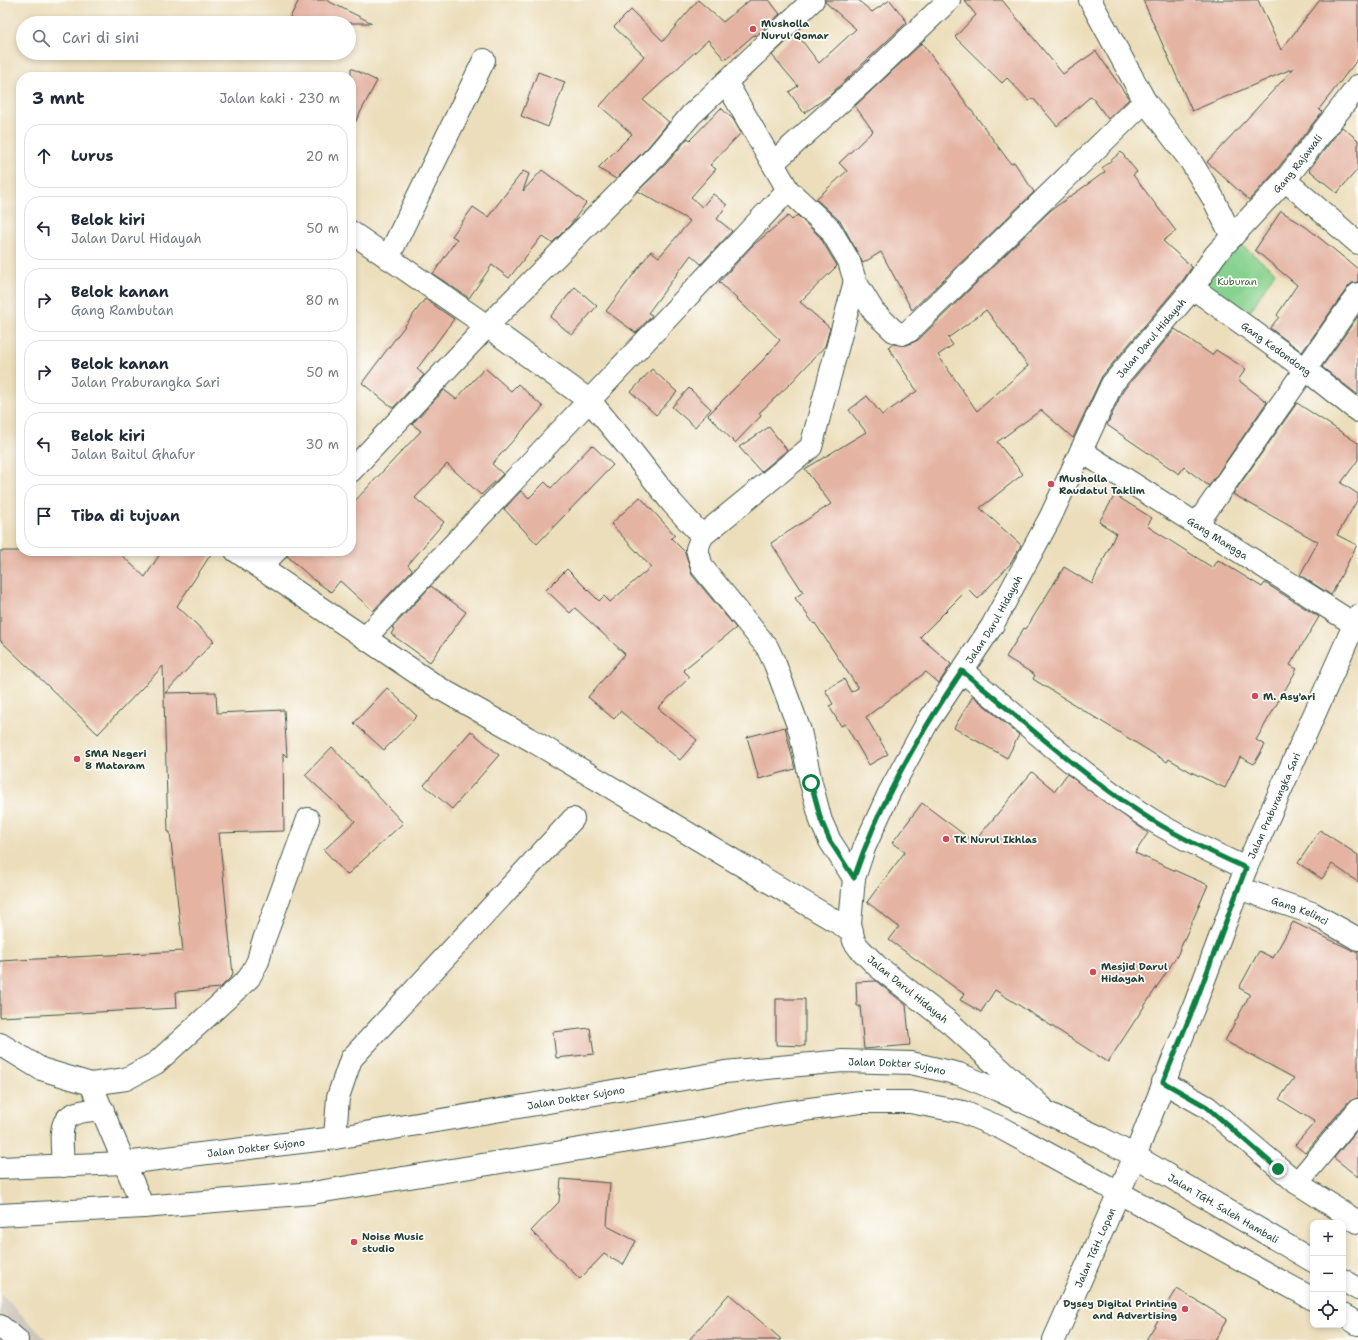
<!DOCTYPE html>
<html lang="id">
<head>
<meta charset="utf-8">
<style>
  :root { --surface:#fff; --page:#f2f2f3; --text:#1f2937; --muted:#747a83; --line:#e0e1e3 }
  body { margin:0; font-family:"Shantell Sans",sans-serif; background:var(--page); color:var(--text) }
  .controls { position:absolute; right:12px; bottom:12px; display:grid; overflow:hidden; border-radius:8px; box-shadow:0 2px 6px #0003 }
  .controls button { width:36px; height:36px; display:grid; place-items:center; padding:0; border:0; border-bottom:1px solid var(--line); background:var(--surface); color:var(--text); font:20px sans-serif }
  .stop { position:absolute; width:12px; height:12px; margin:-9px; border:3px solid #0b8043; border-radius:50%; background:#fff }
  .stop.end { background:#0b8043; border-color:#fff; box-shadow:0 1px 4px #0008 }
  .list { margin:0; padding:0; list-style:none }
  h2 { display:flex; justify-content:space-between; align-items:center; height:52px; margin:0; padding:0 16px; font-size:17px }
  h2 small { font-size:13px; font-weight:400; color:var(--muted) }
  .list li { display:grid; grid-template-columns:26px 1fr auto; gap:12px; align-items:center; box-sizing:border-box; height:64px; margin:0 8px 8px; padding:0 8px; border:1px solid var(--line); border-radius:16px }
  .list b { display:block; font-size:15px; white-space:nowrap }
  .list p { margin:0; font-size:13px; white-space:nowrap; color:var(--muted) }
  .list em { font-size:13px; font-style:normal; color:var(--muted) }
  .icon { flex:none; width:22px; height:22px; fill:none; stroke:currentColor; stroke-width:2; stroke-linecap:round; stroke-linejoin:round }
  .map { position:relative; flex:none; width:1358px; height:1340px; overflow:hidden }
  .search { position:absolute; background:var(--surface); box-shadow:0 2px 6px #0003; left:16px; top:16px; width:340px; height:44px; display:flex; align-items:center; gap:10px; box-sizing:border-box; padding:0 14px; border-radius:22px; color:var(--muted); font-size:15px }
  .panel { position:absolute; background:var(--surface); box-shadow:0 2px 6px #0003; left:16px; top:72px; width:340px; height:484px; border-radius:16px }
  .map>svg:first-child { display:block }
  .industrial { fill:#cbc3b8 }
  .green { fill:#87d28e; stroke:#538861 }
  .building { fill:#e4b3a2; fill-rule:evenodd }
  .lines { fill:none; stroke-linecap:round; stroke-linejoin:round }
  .minor-casing { stroke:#3e5548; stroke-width:24 }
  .major-casing { stroke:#3e5548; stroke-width:24 }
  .highway-casing { stroke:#3e5548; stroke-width:24 }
  .minor { stroke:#fff; stroke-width:22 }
  .major { stroke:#fff; stroke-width:22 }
  .highway { stroke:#fff; stroke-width:22 }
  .route { stroke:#0b8043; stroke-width:5 }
  .poi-dot { fill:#d1495b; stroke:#fdfcf7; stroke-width:1.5 }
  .labels { text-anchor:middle; stroke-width:3.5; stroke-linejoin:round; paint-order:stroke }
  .poi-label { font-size:10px; font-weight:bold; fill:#1f3d34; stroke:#fdfcf7; text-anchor:start }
  .street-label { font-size:10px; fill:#1f3d34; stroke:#fdfcf7 }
  .park-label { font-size:10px; fill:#39624a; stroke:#fdfcf7 }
</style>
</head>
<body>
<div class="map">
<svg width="1358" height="1340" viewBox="0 0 1358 1340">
  <rect width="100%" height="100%" fill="#fdfcf7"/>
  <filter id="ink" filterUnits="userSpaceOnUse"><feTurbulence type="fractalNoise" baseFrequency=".025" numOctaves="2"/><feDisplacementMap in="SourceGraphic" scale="8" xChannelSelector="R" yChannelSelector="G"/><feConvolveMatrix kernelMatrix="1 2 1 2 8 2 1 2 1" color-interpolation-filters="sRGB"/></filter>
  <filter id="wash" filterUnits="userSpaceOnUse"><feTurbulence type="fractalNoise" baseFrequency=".012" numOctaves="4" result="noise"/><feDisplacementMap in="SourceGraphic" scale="16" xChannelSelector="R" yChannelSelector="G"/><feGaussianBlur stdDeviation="0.9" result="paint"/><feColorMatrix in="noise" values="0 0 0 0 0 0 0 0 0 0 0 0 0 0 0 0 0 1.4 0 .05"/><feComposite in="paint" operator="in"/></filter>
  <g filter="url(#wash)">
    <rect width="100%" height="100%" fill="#ecdebb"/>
    <!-- industrial -->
    <path class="industrial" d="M 0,1293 L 47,1340 L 0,1340 Z"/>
    <!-- green -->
    <path class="green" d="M 1235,240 L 1275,272 L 1244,321 L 1197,288 Z"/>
    <g id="blocks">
      <!-- building -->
      <g class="building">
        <path d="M 299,0 L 326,0 L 372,23 L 287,23 Z"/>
        <path d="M 698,0 L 723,22 L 750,0 L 769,0 L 780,14 L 756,36 L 755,34 L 725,60 L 708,40 L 643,100 L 669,122 L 648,147 L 616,179 L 598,168 L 632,134 L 600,106 L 644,56 L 614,27 L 631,10 L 663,41 Z"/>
        <path d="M 825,0 L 858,0 L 872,12 L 890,0 L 907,22 L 829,96 L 804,113 L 789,92 L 798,86 L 772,55 L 796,33 L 819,63 L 856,29 L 825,2 Z"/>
        <path d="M 964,0 L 1002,0 L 1063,74 L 1096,51 L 1129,99 L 1108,119 L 1091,96 L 1057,126 L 1033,98 L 1029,101 L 1007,78 L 1002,83 L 955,37 L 976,15 Z"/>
        <path d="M 1143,0 L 1258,0 L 1281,50 L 1320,0 L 1358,0 L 1358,59 L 1319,109 L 1322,112 L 1275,172 L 1249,200 L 1207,162 L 1294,68 L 1192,111 Z"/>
        <path d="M 922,43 L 1011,164 L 1014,162 L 1034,192 L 912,310 L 881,252 L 863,263 L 841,222 L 816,199 L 847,171 L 839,163 L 873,131 L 855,106 Z"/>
        <path d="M 351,68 L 377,81 L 351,130 Z"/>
        <path d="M 538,72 L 565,82 L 548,127 L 521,116 Z"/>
        <path d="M 721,108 L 733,119 L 741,133 L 710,165 L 716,169 L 691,197 L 702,207 L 713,194 L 727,205 L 717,219 L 732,231 L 701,264 L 691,255 L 648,313 L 652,315 L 650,318 L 636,333 L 606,311 L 651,251 L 659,257 L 690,221 L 638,191 L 666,164 L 688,138 L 690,140 Z"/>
        <path d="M 1342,127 L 1358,140 L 1358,169 L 1337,193 L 1309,170 Z"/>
        <path d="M 1121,152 L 1137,172 L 1133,175 L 1176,231 L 1163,241 L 1192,267 L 1183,280 L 1102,376 L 1073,438 L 1041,410 L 997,442 L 1023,474 L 980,508 L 1021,545 L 1011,563 L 978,599 L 968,589 L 920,637 L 951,664 L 939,683 L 926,672 L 866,717 L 888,754 L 869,765 L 845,724 L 841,726 L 829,706 L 833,704 L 825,690 L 844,679 L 851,692 L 858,688 L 815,623 L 814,624 L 795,598 L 803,592 L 771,543 L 831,504 L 805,469 L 866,432 L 849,410 L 867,396 L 882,415 L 917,391 L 888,347 L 892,344 L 907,345 L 918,340 L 1051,210 L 1105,172 L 1102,168 ZM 986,310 L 1028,366 L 977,411 L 938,355 L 953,345 L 948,338 Z"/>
        <path d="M 542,170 L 586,203 L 571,224 L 552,243 L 542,236 L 509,278 L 492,265 L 469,298 L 433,274 L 457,239 L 452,236 L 473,207 L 488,217 L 523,171 L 529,174 L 523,191 Z"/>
        <path d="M 1281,211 L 1306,227 L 1358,269 L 1358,282 L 1352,283 L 1348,287 L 1302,352 L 1270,328 L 1279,317 L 1277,315 L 1297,285 L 1255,250 Z"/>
        <path d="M 797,215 L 820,237 L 837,266 L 800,302 L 830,328 L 825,346 L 790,384 L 759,413 L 761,416 L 735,443 L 708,415 L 763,360 L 780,340 L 719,282 L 751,247 L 788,216 L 792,220 Z"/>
        <path d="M 575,287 L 597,306 L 572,335 L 550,317 Z"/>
        <path d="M 425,299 L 454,319 L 417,369 L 424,375 L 393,408 L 362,383 Z"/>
        <path d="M 1358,316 L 1358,395 L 1322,367 Z"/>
        <path d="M 1175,329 L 1212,355 L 1216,350 L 1246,369 L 1238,380 L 1267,402 L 1209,486 L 1184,467 L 1179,474 L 1107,425 L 1123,391 Z"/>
        <path d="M 485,368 L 511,391 L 518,384 L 543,407 L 492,464 L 503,474 L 481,495 L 447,464 L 415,498 L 444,522 L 408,565 L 412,570 L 373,611 L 340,581 L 331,592 L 314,580 L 287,556 L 288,551 L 351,551 L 351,505 L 421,431 L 412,424 L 444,390 L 456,399 Z"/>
        <path d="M 652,369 L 677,392 L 656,415 L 631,392 Z"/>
        <path d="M 689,388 L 711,409 L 695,427 L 672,407 Z"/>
        <path d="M 1297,403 L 1358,443 L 1358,460 L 1341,483 L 1358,494 L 1358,499 L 1337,535 L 1357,545 L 1331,595 L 1300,575 L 1318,542 L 1233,494 Z"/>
        <path d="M 769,427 L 787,450 L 761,472 L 739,447 Z"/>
        <path d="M 592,445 L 613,465 L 537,544 L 504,509 L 521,491 L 529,498 L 545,482 L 551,488 Z"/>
        <path d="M 1115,495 L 1152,518 L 1147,526 L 1213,568 L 1218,560 L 1262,587 L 1265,583 L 1319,617 L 1290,665 L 1297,669 L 1256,740 L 1265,745 L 1254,764 L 1240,757 L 1225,788 L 1191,772 L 1169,759 L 1167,762 L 1033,679 L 1035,675 L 1006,657 L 1024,628 L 1026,629 L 1064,567 L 1092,584 L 1116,533 L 1099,522 Z"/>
        <path d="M 640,497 L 675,535 L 671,538 L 685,552 L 692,575 L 736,628 L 683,670 L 690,677 L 658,708 L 697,740 L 680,760 L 620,711 L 614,719 L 588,697 L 625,654 L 575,608 L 570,613 L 546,590 L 567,569 L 599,601 L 604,596 L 610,602 L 651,567 L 611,524 Z"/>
        <path d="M 0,551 L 117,551 L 145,577 L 162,551 L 213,551 L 177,606 L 214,641 L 165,693 L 216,692 L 217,713 L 284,710 L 287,757 L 283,753 L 284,831 L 219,833 L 233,975 L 220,988 L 176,992 L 177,1008 L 0,1017 L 0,961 L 183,951 L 170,832 L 168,832 L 163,666 L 98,734 L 0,640 Z"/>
        <path d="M 431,586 L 466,612 L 430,662 L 391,634 L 394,629 L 392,628 Z"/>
        <path d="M 387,688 L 417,716 L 384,750 L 354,723 Z"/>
        <path d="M 973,696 L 1019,735 L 1007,758 L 954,728 Z"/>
        <path d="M 785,727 L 795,769 L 759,779 L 747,737 Z"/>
        <path d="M 471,731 L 499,755 L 452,809 L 424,785 Z"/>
        <path d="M 332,747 L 403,823 L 347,875 L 324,850 L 355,821 L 305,775 Z"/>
        <path d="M 1032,772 L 1055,791 L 1067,774 L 1148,833 L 1135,853 L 1208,885 L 1177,956 L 1108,1062 L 995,990 L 981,1012 L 960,1000 L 964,994 L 889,940 L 899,927 L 867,902 L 905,852 L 892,843 L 922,803 L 974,842 Z"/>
        <path d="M 1320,830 L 1358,855 L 1358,882 L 1332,864 L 1322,879 L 1298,863 Z"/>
        <path d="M 1293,922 L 1358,953 L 1358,1098 L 1348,1102 L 1305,1153 L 1295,1145 L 1315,1122 L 1279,1099 L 1294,1078 L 1225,1041 L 1250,994 L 1239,988 L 1259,951 L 1273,958 Z"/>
        <path d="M 876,981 L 906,1005 L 910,1045 L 864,1049 L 860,1006 L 857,1006 L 856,982 Z"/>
        <path d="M 776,999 L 805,999 L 805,1046 L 776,1045 Z"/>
        <path d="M 590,1028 L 594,1054 L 556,1058 L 553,1032 Z"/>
        <path d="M 1358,1129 L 1358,1177 L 1334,1158 Z"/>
        <path d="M 561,1179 L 610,1183 L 607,1226 L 636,1241 L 623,1265 L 604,1254 L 580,1279 L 531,1231 L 559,1202 Z"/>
        <path d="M 1177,1289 L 1227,1319 L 1215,1340 L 1146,1340 Z"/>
        <path d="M 729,1294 L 782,1340 L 689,1340 Z"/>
      </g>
    </g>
  </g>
  <g filter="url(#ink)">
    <use href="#blocks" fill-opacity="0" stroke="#3e5548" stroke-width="1"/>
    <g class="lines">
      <defs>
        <g id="minor">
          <path d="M 1090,0 L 1145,101 L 1190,160 L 1213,198 L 1232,237"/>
          <path d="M 726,82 L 788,190 L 830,229 L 849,261 L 855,281 L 874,312 L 894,331 L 902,334 L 909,331 L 1145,101"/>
          <path d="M 773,163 L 865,80 L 949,0"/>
          <path d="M 1285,180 L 1358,243"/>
          <path d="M 351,232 L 487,326 L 590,401 L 629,448 L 672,503 L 702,536 L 697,549 L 702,567 L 767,647 L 775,664 L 800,731 L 811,783 L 821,821 L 830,841 L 854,878"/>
          <path d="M 388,258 L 484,60"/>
          <path id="s1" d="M 1193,288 L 1305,369 L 1358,411"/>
          <path id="s2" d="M 1081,451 L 1354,624"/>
          <path d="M 351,471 L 487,326 L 657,155 L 691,115 L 813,0"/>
          <path d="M 1197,524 L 1358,294"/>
          <path d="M 702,536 L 811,447 L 855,281"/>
          <path d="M 236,551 L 439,688 L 533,741 L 852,931"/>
          <path d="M 260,567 L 276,551"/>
          <path d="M 366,637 L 788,190"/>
          <path d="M 962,671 C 1021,719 1078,772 1141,813 C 1174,835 1210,852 1246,868"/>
          <path id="s3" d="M 1238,888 L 1312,913 L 1358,939"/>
          <path d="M 0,1044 L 41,1069 L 91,1084 L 126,1079 L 156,1063 L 249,978 L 258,961 L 262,945 L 308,819"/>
          <path d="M 1163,1082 L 1207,1107 L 1297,1183 L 1358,1222"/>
          <path d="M 91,1084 L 143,1207"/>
          <path id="s4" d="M 1042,1107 L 950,1023 L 877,966 L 859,948 L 854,941 L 850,924 L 854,878 L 864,848 L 889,793 L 927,723 L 992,626 L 1050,518 L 1112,384 L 1193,288 L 1215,255 L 1285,180 L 1358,86"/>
          <path d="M 335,1138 L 338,1097 L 351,1059 L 573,819"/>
          <path d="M 63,1166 C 61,1126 55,1110 103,1110"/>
          <path d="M 1297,1183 L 1358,1110"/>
          <path d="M 0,1326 L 17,1340"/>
        </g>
        <g id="major">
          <path id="s5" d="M 1135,1156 L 1195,1004 L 1246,868 L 1358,616"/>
        </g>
        <g id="highway">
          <path id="s6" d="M 0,1168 L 124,1163 L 335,1138 L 725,1072 L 843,1061 L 911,1063 L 959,1074 L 998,1090 L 1101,1138 L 1135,1156 L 1313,1261"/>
          <path d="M 0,1215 L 143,1207 L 312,1193 L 708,1128 L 775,1114 L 860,1102 L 910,1102 L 963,1112 L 1001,1128 L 1313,1299"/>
          <path d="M 1343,1280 L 1358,1289"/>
          <path d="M 1343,1315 L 1358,1324"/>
          <path id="s7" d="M 1054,1340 L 1135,1156"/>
        </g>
      </defs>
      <!-- minor casing -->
      <use href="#minor" class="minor-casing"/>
      <!-- major casing -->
      <use href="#major" class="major-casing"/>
      <!-- highway casing -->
      <use href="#highway" class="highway-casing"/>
      <!-- minor -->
      <use href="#minor" class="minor"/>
      <!-- major -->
      <use href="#major" class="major"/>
      <!-- highway -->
      <use href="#highway" class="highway"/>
    </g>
  </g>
  <g class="lines" filter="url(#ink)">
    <!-- route -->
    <path class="route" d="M 811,783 L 821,820 L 830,841 L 854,878 C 879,803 918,736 962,671 C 1021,719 1078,772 1141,813 C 1174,835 1210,852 1246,868 L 1195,1004 L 1163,1082 L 1207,1107 L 1278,1169"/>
  </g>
  <!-- markers -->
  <g class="poi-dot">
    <circle cx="753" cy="29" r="4"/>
    <circle cx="1051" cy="484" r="4"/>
    <circle cx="1255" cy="696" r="4"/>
    <circle cx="77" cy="759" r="4"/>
    <circle cx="946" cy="839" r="4"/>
    <circle cx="1093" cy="972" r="4"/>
    <circle cx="354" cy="1242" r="4"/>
    <circle cx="1185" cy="1309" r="4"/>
  </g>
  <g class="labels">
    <!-- poi labels -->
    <g class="poi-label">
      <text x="761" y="27">Musholla<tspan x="761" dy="12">Nurul Qomar</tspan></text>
      <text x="1059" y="482">Musholla<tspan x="1059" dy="12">Raudatul Taklim</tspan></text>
      <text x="1263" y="700">M. Asy'ari</text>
      <text x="85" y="757">SMA Negeri<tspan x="85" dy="12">8 Mataram</tspan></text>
      <text x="954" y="843">TK Nurul Ikhlas</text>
      <text x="1101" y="970">Mesjid Darul<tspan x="1101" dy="12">Hidayah</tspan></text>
      <text x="362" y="1240">Noise Music<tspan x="362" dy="12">studio</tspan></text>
      <text x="1177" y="1307" text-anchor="end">Dysey Digital Printing<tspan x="1177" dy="12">and Advertising</tspan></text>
    </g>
    <!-- street labels -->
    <g class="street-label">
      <text dy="4" stroke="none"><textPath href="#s4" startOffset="1162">Gang Rajawali</textPath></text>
      <text dy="4" stroke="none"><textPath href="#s4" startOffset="934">Jalan Darul Hidayah</textPath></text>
      <text dy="4" stroke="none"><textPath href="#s1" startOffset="103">Gang Kedondong</textPath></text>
      <text dy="4" stroke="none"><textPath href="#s2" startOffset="162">Gang Mangga</textPath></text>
      <text dy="4" stroke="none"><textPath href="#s4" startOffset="610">Jalan Darul Hidayah</textPath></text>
      <text dy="4" stroke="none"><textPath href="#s5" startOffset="377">Jalan Praburangka Sari</textPath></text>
      <text dy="4" stroke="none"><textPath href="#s3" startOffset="66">Gang Kelinci</textPath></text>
      <text transform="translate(908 989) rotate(39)" y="4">Jalan Darul Hidayah</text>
      <text dy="4" stroke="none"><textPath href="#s6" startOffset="905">Jalan Dokter Sujono</textPath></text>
      <text dy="4" stroke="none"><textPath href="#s6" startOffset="581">Jalan Dokter Sujono</textPath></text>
      <text dy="4" stroke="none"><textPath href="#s6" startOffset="257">Jalan Dokter Sujono</textPath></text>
      <text dy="4" stroke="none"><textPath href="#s6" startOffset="1265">Jalan TGH. Saleh Hambali</textPath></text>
      <text dy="4" stroke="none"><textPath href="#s7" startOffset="101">Jalan TGH. Lopan</textPath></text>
    </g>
    <!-- park labels -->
    <g class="park-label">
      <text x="1237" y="285">Kuburan</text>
    </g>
  </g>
</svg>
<div class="controls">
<button>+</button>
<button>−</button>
<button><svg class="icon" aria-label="locate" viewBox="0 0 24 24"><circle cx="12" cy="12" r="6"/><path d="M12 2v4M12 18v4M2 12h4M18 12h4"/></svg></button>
</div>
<div class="stop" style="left:811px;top:783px"></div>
<div class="stop end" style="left:1278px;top:1169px"></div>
<div class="search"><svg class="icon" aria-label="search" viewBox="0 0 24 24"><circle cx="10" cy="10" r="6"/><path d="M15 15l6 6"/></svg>Cari di sini</div>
<section class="panel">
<h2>3 mnt<small>Jalan kaki · 230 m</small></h2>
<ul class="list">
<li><svg class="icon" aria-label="ahead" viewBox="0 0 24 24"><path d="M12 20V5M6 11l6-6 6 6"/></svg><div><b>Lurus</b></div><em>20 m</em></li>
<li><svg class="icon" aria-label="left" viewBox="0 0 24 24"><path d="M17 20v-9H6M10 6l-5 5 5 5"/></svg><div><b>Belok kiri</b><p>Jalan Darul Hidayah</p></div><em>50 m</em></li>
<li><svg class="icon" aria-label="right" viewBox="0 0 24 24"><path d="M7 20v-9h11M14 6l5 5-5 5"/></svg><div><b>Belok kanan</b><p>Gang Rambutan</p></div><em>80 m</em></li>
<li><svg class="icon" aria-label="right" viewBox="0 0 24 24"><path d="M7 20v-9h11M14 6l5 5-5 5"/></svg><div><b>Belok kanan</b><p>Jalan Praburangka Sari</p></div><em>50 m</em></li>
<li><svg class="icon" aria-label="left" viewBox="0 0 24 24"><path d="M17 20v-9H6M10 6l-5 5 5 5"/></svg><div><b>Belok kiri</b><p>Jalan Baitul Ghafur</p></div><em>30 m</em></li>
<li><svg class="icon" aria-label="arrive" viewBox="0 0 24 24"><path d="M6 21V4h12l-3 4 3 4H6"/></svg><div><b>Tiba di tujuan</b></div></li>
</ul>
</section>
</div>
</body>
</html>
